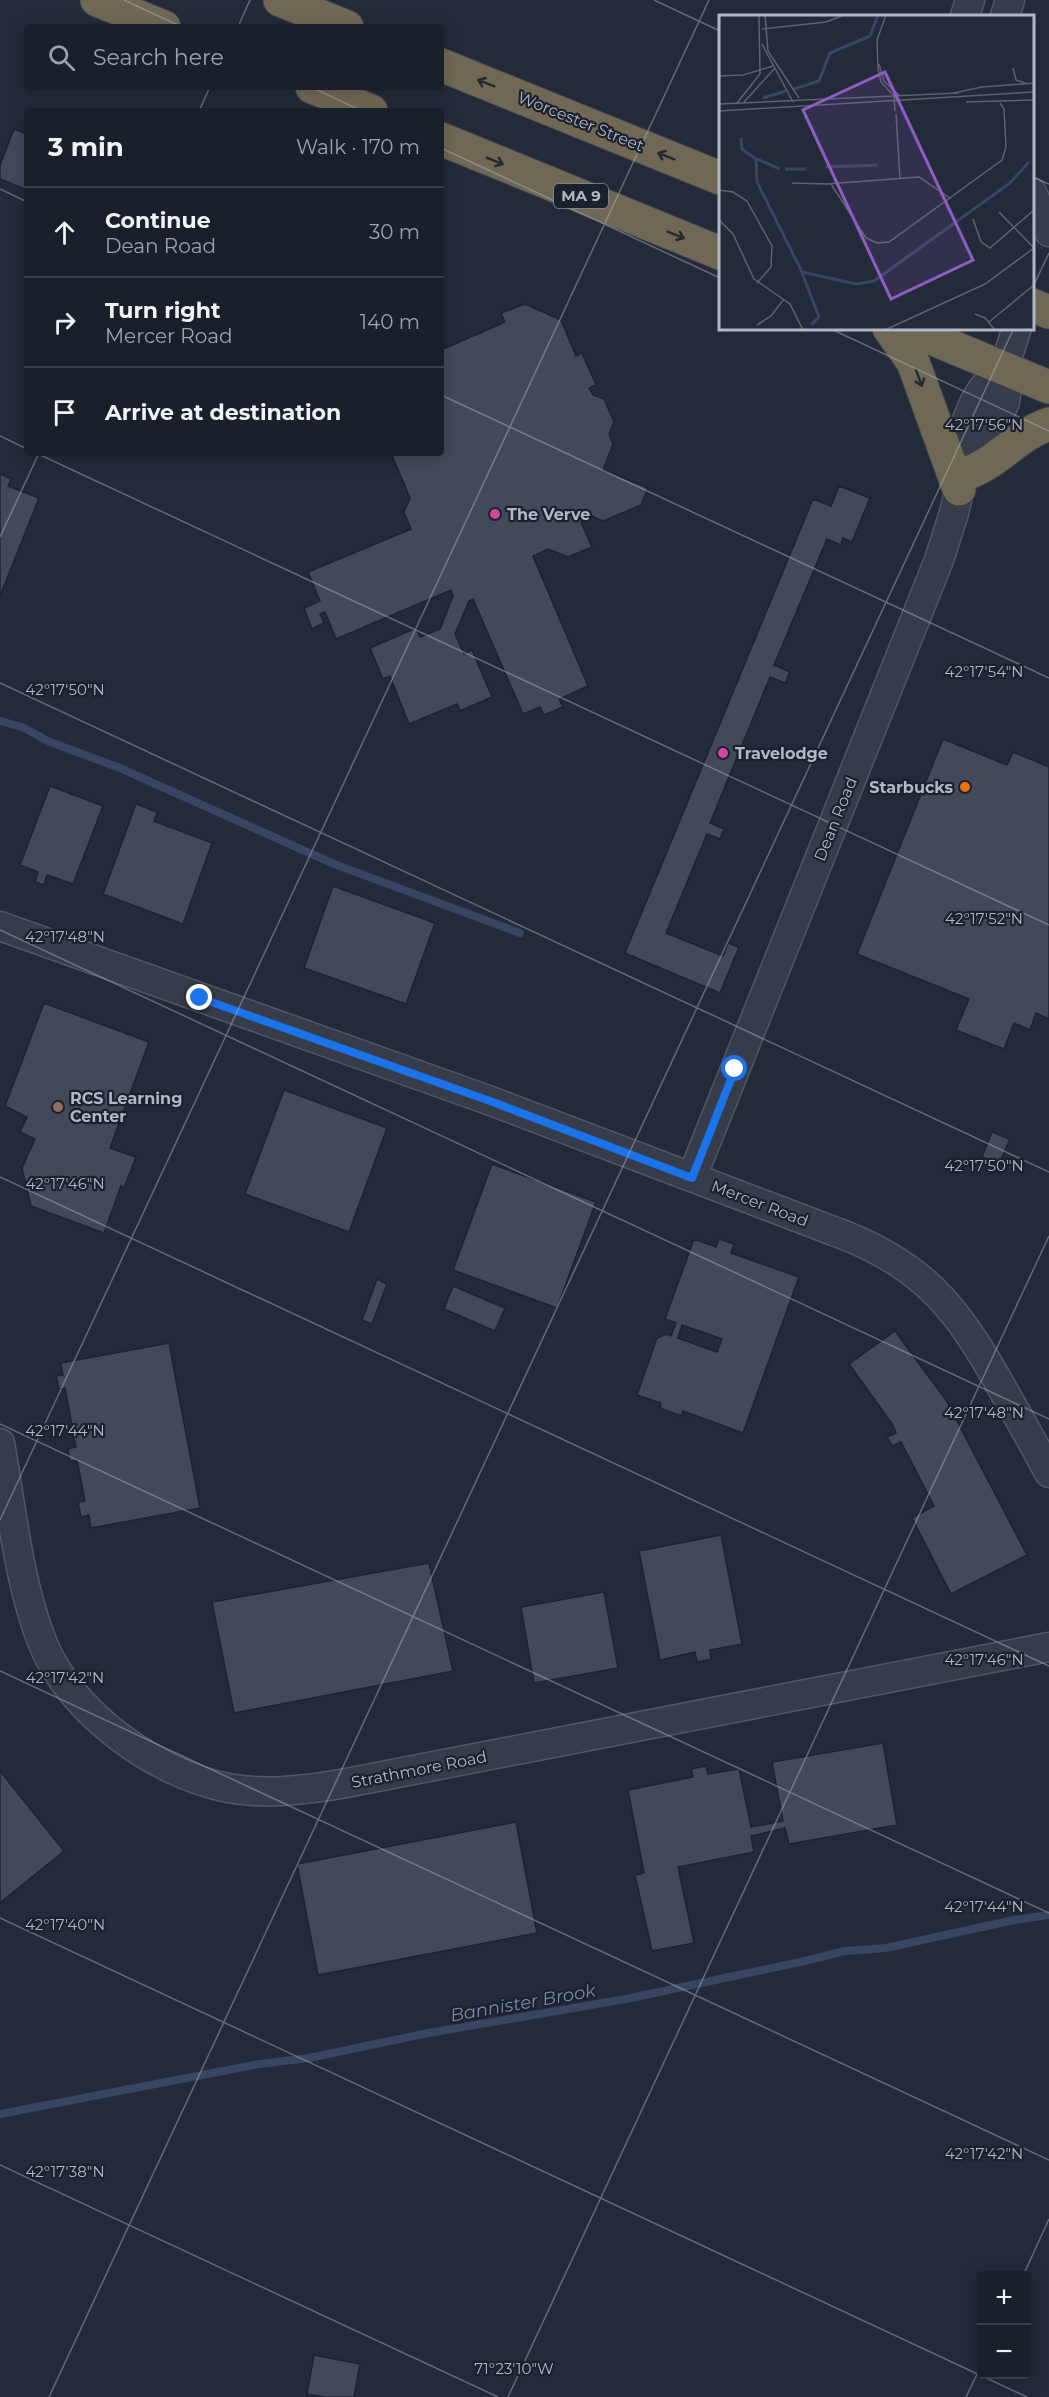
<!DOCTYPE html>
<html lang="en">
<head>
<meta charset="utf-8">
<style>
  :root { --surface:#1a202b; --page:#272d37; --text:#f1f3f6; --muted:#9fa3a9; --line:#383e47 }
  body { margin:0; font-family:Montserrat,sans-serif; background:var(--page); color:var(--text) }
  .controls { position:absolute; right:18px; bottom:18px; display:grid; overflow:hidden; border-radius:6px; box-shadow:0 3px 15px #0003 }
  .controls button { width:54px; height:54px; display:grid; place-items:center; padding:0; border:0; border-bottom:2px solid var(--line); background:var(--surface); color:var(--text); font:30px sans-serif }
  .stop { position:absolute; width:18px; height:18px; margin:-14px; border:4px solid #1a73e8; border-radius:50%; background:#fff }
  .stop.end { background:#1a73e8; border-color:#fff; box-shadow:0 2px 6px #0008 }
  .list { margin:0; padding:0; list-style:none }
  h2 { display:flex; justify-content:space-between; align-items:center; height:78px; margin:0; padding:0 24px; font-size:26px }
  h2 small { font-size:20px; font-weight:400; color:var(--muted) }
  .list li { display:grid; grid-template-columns:39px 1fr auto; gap:18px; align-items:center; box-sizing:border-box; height:90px; padding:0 24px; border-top:2px solid var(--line) }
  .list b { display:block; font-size:22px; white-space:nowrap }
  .list p { margin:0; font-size:20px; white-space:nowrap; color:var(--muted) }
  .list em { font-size:20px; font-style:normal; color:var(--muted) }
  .icon { flex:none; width:33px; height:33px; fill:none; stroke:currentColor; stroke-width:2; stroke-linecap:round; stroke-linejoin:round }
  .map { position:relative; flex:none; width:1049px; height:2397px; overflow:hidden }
  .search { position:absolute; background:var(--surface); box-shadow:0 3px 15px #0003; left:24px; top:24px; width:420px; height:66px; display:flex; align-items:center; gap:15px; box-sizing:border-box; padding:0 21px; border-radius:6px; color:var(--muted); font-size:22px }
  .panel { position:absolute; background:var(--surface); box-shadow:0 3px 15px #0003; left:24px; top:108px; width:420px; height:348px; border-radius:6px }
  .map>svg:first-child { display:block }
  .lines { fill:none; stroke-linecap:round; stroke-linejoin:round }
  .stream { stroke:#394562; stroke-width:8 }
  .building { fill:#42495b; stroke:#1e2330; stroke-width:1.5; fill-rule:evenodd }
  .street-casing { stroke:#525764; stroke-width:31 }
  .highway-casing { stroke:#3f4451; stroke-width:35 }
  .street { stroke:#373c4a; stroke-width:28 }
  .highway { stroke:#6f6854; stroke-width:33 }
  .oneway { stroke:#242832 }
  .route { stroke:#1a73e8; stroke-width:8 }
  .ticks { fill:none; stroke:#b2b7c6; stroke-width:1.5; stroke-opacity:0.45 }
  .hotel-dot { fill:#d1479c; stroke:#1c212e; stroke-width:2 }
  .food-dot { fill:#e8710a; stroke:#1c212e; stroke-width:2 }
  .education-dot { fill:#8d6e63; stroke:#1c212e; stroke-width:2 }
  .labels { text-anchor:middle; stroke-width:4.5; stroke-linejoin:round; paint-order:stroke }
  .shield { fill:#1c212e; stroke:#858a98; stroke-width:1.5 }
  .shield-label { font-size:15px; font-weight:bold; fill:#b2b7c6 }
  .street-label { font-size:16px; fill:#b2b7c6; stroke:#1c212e }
  .poi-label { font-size:16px; font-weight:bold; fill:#b2b7c6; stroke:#1c212e; text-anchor:start }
  .water-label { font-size:18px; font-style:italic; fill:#7b8aac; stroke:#1c212e }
  .inset-river { fill:none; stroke:#394562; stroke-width:3 }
  .inset-road { fill:none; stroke:#5c6271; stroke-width:1.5 }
  .view { fill:#8e5dc1; fill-opacity:0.15; stroke:#8e5dc1; stroke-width:3 }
  .inset-edge { fill:none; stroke:#b2b7c6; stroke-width:3 }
  .ticks-label { font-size:15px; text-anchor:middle; fill:#b2b7c6; stroke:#1c212e; stroke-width:4.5; stroke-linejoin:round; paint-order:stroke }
</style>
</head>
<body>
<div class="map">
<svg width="1049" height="2397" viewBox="0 0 1049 2397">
  <rect width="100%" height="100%" fill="#232a39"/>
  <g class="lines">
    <!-- stream -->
    <g class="stream">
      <path d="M 0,721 L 22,727 L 50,742 L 120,768 L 334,864 L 520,933"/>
      <path d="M 0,2114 L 259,2064 L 309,2058 L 423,2034 L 626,1999 L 805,1961 L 845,1951 L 886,1948 L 1014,1920 L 1049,1915"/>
    </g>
  </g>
  <!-- building -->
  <g class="building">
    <path d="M 14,129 L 27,134 L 27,190 L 0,179 L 0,165 Z"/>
    <path d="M 525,304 L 561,320 L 576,356 L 582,353 L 596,385 L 589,388 L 593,395 L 604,399 L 614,422 L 609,434 L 613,444 L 603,470 L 648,488 L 641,505 L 603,521 L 585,513 L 581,522 L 592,547 L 568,557 L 548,549 L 533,556 L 588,686 L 559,699 L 563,707 L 544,715 L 540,707 L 523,714 L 473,599 L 469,601 L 455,634 L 464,654 L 472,650 L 492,697 L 460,711 L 457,704 L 409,724 L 390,676 L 383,679 L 370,648 L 416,628 L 420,637 L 440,629 L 453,596 L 451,590 L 336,639 L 325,612 L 320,614 L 324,623 L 312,629 L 304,608 L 320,601 L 308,572 L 411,529 L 404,512 L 410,498 L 391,453 L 441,453 L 441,350 L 505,322 L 501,313 Z"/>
    <path d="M 0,474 L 11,479 L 8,486 L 39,498 L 0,596 Z"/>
    <path d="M 839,486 L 870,498 L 852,542 L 843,538 L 841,545 L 827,539 L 774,665 L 790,672 L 785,683 L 770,677 L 710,823 L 724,829 L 720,839 L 707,834 L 666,933 L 723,956 L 728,943 L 739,947 L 720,993 L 625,953 L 813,499 L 831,506 Z"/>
    <path d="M 943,739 L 1007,765 L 1013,752 L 1049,767 L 1049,1019 L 1036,1013 L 1030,1030 L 1014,1023 L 1004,1049 L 956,1030 L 969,999 L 857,954 Z"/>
    <path d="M 50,786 L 103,806 L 73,884 L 47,875 L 44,885 L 35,882 L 38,872 L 20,865 Z"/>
    <path d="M 136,804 L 157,812 L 154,821 L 212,843 L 183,924 L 103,894 Z"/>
    <path d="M 333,886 L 435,923 L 406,1004 L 304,968 Z"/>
    <path d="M 44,1003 L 149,1042 L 110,1148 L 136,1157 L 124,1188 L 121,1186 L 104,1233 L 31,1206 L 22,1168 L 35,1139 L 20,1132 L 27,1117 L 5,1106 Z"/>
    <path d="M 284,1090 L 387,1128 L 349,1232 L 245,1194 Z"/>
    <path d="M 992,1132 L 1010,1139 L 999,1164 L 982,1157 Z"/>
    <path d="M 492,1164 L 596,1202 L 557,1308 L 453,1270 Z"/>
    <path d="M 694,1239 L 716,1247 L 719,1239 L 734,1244 L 731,1253 L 799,1277 L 743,1433 L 683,1411 L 681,1416 L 660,1408 L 661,1403 L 637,1395 L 657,1338 L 667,1334 L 671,1336 L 676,1323 L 665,1319 ZM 682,1325 L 722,1339 L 717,1352 L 678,1338 Z"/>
    <path d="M 377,1279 L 387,1284 L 372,1324 L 362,1320 Z"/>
    <path d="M 453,1286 L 505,1308 L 495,1331 L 444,1309 Z"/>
    <path d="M 895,1331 L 946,1400 L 1027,1555 L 951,1594 L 912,1518 L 934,1506 L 901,1442 L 892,1446 L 887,1437 L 896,1433 L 893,1425 L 849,1364 Z"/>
    <path d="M 169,1343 L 200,1508 L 91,1528 L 89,1515 L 81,1517 L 78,1502 L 85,1501 L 77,1460 L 70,1461 L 68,1449 L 76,1447 L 65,1388 L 59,1389 L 56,1376 L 63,1375 L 61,1363 Z"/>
    <path d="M 721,1535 L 742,1644 L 710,1650 L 711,1659 L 697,1662 L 695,1652 L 660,1660 L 639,1551 Z"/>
    <path d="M 429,1563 L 453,1671 L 234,1713 L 212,1602 Z"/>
    <path d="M 604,1592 L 618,1668 L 534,1683 L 521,1607 Z"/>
    <path d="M 883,1743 L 897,1825 L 789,1844 L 785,1828 L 751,1836 L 754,1852 L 678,1867 L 694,1943 L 652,1951 L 635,1875 L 644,1873 L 628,1790 L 693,1777 L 691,1769 L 706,1766 L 708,1774 L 739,1769 L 751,1827 L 783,1821 L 772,1762 Z"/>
    <path d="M 0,1771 L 64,1851 L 0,1903 Z"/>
    <path d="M 516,1822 L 537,1933 L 318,1975 L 297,1864 Z"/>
    <path d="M 314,2355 L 360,2364 L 354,2397 L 325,2397 L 307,2394 Z"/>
  </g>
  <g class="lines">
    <defs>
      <g id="street">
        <path d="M 965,16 L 970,0"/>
        <path d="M 1005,16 L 1010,0"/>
        <path d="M 1032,192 L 1049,232"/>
        <path d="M 967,457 L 981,454 L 1005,402 L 1007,387 L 1004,368 L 1017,328"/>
        <path d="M 0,926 L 491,1101 L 844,1235 C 928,1268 959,1312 1002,1388 C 1018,1416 1034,1444 1049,1473"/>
        <path d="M 692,1177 L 939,560 L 954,513 L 967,457 L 959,444 C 969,413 976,387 1004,368"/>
        <path d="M 0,1443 C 12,1510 18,1581 43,1644 C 71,1713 156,1774 228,1788 C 265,1795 304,1790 341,1784 L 1049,1647"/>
      </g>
      <g id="highway">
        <path d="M 97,0 L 164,27"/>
        <path d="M 280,0 L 347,27"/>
        <path d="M 441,65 L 720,178"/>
        <path d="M 312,87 L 371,111"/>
        <path d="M 441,139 L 720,253"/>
        <path d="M 1032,305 L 1049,312"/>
        <path d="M 889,328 L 913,362 L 959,489"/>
        <path d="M 907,328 L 1049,387"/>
        <path d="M 962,475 C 998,464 1014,436 1049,424"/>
      </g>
    </defs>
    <!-- street casing -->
    <use href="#street" class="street-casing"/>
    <!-- highway casing -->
    <use href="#highway" class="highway-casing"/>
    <!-- street -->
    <use href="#street" class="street"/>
    <!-- highway -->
    <use href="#highway" class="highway"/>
  </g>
  <!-- one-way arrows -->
  <defs><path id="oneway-shaft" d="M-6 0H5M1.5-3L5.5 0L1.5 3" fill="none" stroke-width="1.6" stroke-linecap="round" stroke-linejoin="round" transform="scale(1.5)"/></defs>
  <g class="oneway">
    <use href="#oneway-shaft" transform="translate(486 83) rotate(-158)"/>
    <use href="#oneway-shaft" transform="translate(666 156) rotate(-158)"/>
    <use href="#oneway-shaft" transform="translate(495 161) rotate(22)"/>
    <use href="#oneway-shaft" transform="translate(676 235) rotate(22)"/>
    <use href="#oneway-shaft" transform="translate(919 378) rotate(70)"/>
  </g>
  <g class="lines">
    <!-- route -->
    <path class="route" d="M 200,998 L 490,1101 L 692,1178 L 735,1069"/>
  </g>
  <!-- ticks -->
  <path class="ticks" d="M 124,0 L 182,27M 654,0 L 720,31M 238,27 L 250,0M 311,87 L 362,111M 199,111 L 210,87M 441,148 L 720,278M 1032,177 L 1049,184M 0,189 L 27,202M 1032,289 L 1049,253M 829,328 L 1049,431M 441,395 L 1049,678M 0,436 L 27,449M 36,453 L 1049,925M 0,537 L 39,453M 0,683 L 1049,1172M 0,930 L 1049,1419M 0,1177 L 1049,1666M 0,1424 L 1049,1913M 0,1520 L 709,0M 0,1671 L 1049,2160M 0,1918 L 1027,2397M 0,2165 L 498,2397M 1023,2276 L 1049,2219M 49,2397 L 1014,328M 508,2397 L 1049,1236M 966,2397 L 982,2364"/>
  <!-- markers -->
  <g class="hotel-dot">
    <circle cx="495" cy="514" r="6"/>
    <circle cx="723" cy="753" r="6"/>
  </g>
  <circle class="food-dot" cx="965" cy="787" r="6"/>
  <circle class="education-dot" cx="58" cy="1107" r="6"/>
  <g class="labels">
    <!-- shield labels -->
    <rect class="shield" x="554" y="184" width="54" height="24" rx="4.5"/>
    <g class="shield-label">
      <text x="581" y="201">MA 9</text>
    </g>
    <!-- street labels -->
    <g class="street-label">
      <text transform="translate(581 121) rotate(22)" y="6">Worcester Street</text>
      <text transform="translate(835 819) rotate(-68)" y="6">Dean Road</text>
      <text transform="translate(760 1203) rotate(21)" y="6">Mercer Road</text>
      <text transform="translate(419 1769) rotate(-11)" y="6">Strathmore Road</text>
    </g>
    <!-- poi labels -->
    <g class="poi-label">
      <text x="507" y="520">The Verve</text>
      <text x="735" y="759">Travelodge</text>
      <text x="953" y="793" text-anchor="end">Starbucks</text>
      <text x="70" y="1104">RCS Learning<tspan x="70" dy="18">Center</tspan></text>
    </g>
    <!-- water labels -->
    <g class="water-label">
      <text transform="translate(523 2003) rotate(-10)" y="6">Bannister Brook</text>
    </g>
  </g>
  <!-- overview -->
  <g transform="translate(719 15)">
    <rect width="315" height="315" fill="#232a39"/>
    <path class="inset-river" d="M 75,74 L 100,66 L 111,38 L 151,21 L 159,0M 44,83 L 67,76M 22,123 L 23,134 L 37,144 L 38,167 L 83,257 L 137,269 L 155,266 L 291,168 L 310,147M 38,144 L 61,154M 106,152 L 159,150M 66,154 L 87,154M 83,258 L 100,302 L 92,310"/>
    <path class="inset-road" d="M 46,0 L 49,36 L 80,83M 167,0 L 158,25 L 159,53 L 162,67 L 175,81 L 176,96M 43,14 L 107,7 L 125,0M 43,29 L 74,87M 160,49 L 165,66 L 181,81M 294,53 L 297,65 L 306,68M 0,61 L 24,60 L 54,51M 235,78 L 263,72 L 315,68M 25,87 L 56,53M 247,87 L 315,85M 18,88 L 41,59 L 40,0M 0,89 L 239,78M 0,96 L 315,77M 177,99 L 181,163M 73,168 L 108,169 L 200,162 L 231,183M 112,169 L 147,223 L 158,228 L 170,227 L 283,145 L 287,132 L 285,94 L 281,88M 0,175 L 14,177 L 28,186 L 53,231 L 52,252 L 38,268M 280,197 L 315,233M 254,204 L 262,227 L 271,233 L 315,195M 0,205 L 14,219 L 35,264 L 71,289 L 84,315M 256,299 L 266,303 L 276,315M 270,307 L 315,270M 38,310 L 52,301 L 65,284M 166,315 L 266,269 L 315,233"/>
    <path class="view" d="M 166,57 L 254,245 L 172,284 L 84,95 Z"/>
    <rect width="315" height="315" class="inset-edge"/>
  </g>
  <g class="ticks-label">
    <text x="984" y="430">42°17'56"N</text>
    <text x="984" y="677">42°17'54"N</text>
    <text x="65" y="695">42°17'50"N</text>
    <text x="984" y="924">42°17'52"N</text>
    <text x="65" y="942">42°17'48"N</text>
    <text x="984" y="1171">42°17'50"N</text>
    <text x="65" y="1189">42°17'46"N</text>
    <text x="984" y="1418">42°17'48"N</text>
    <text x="65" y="1436">42°17'44"N</text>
    <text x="984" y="1665">42°17'46"N</text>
    <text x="65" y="1683">42°17'42"N</text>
    <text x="984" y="1912">42°17'44"N</text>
    <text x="65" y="1930">42°17'40"N</text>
    <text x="984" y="2159">42°17'42"N</text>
    <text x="65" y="2177">42°17'38"N</text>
    <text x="514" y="2374">71°23'10"W</text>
  </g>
</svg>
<div class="controls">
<button>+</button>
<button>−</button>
</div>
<div class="stop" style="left:735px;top:1069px"></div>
<div class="stop end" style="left:200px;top:998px"></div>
<div class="search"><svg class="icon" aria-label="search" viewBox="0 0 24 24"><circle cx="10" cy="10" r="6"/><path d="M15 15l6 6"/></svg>Search here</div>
<section class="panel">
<h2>3 min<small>Walk · 170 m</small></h2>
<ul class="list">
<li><svg class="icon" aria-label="ahead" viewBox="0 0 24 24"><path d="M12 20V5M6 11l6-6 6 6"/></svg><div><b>Continue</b><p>Dean Road</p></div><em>30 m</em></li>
<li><svg class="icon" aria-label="right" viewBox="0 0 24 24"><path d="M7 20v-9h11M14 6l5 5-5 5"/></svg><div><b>Turn right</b><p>Mercer Road</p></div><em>140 m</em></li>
<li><svg class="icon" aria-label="arrive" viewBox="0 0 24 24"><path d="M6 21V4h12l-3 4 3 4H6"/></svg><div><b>Arrive at destination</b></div></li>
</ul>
</section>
</div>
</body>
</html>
